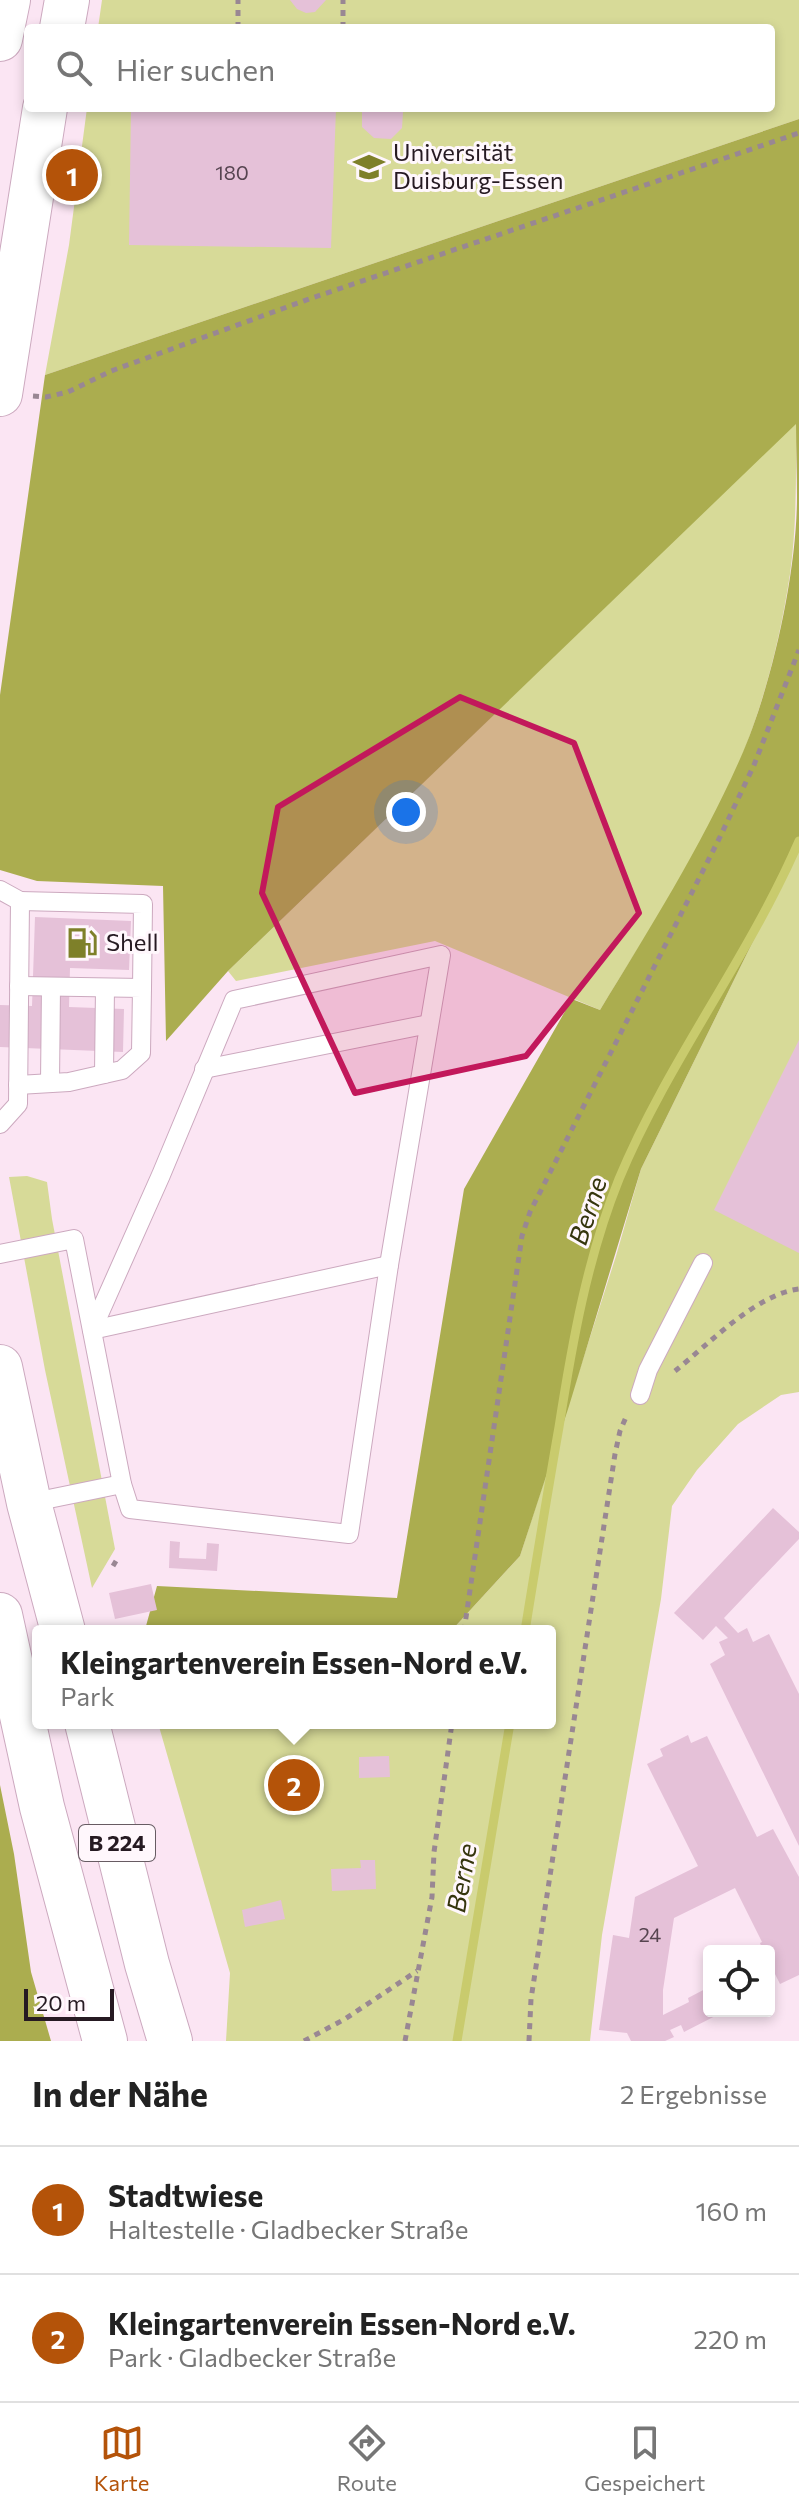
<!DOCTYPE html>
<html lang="de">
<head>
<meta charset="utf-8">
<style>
  :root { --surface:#fff; --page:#f2f2f2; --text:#222; --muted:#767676; --line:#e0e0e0; --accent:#b45309 }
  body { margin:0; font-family:Commissioner,sans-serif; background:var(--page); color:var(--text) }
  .controls { position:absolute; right:24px; bottom:24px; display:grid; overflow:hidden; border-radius:8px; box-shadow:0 4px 12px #0003 }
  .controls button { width:72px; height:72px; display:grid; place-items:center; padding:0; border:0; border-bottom:2px solid var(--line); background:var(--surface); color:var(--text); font:40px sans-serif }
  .scale { position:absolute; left:24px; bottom:20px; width:90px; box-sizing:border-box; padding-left:8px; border:4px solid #261a22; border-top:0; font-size:22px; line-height:28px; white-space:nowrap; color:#261a22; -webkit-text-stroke:6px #fff7fc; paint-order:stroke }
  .you { position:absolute; left:406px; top:812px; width:28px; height:28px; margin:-20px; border:6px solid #fff; border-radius:50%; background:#1a73e8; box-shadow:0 0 0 12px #1a73e833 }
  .badge { display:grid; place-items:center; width:52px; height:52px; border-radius:50%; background:var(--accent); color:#fff; font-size:26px; font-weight:700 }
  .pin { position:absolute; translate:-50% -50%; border:4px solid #fff; box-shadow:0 2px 8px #0006 }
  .popup { position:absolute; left:32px; top:1625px; width:524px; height:104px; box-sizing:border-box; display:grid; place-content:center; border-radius:8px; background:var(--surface); filter:drop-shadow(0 2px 6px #0005); font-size:26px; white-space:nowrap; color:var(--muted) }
  .popup b { font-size:30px; color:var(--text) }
  .popup::after { content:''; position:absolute; left:50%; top:100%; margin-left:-16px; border:16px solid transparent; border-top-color:var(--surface) }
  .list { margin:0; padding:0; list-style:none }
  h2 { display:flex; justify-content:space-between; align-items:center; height:104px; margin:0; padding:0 32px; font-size:34px }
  h2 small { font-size:26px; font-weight:400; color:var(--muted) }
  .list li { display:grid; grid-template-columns:52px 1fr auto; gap:24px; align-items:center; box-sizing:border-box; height:128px; padding:0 32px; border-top:2px solid var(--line) }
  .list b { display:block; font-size:30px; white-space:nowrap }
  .list p { margin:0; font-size:26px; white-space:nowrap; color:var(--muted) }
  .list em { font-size:26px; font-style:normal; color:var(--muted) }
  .icon { flex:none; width:44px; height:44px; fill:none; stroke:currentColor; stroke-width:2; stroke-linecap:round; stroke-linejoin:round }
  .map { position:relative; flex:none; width:799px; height:2041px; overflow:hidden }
  .search { position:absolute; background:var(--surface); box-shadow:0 4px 12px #0003; left:24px; right:24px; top:24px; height:88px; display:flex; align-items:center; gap:20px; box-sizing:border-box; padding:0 28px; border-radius:8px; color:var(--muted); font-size:30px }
  .sheet { height:360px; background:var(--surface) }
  nav { display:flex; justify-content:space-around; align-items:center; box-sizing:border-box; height:112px; border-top:2px solid var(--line); background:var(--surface); font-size:22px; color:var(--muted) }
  nav a { display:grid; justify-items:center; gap:4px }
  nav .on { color:var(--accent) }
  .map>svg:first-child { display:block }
  .green { fill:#d7da98 }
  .forest { fill:#abad4f }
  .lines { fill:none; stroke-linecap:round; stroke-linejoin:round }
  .stream { stroke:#c9cb6d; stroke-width:9 }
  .building { fill:#e5c1d8 }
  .service-casing { stroke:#cca9bf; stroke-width:20 }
  .primary-casing { stroke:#cca9bf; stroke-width:46 }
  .path { stroke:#998793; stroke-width:5; stroke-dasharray:6 6; stroke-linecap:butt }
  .service { stroke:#fff; stroke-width:18 }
  .primary { stroke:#fff; stroke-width:44 }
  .marked { fill:#c2185b; fill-opacity:0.2; stroke:#c2185b; stroke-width:6; stroke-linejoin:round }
  .labels { text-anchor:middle; stroke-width:6; stroke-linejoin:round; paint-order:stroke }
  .number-label { font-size:20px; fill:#564450 }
  .shield { fill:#fff7fc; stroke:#675c63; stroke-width:2 }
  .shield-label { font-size:22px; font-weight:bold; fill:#261a22 }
  .poi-label { font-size:24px; fill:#261a22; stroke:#fff7fc; text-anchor:start }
  .water-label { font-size:26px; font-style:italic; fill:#35350d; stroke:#fff7fc }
</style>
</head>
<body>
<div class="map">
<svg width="799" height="2041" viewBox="0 0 799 2041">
  <rect width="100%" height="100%" fill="#fbe5f3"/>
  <!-- green -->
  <g class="green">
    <path d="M 102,0 L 799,0 L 799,119 L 45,375 L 69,245 L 87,108 L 771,108 L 771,28 L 98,28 Z"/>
    <path d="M 796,423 C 796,474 797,524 790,574 C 781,635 765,699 742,756 C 705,846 650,928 600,1010 L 435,941 L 236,981 L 228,971 Z"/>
    <path d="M 799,848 L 799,1392 L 781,1395 L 738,1424 L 697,1470 L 672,1506 L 661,1599 L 602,1935 L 590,2041 L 226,2041 L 230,1973 L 158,1723 L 550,1723 L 550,1631 L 451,1631 L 520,1556 L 616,1256 L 641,1169 Z"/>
    <path d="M 27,1176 L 47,1182 L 52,1219 L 115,1549 L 92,1588 L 45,1370 L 9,1177 Z"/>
  </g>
  <!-- forest -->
  <g class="forest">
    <path d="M 799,119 L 799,848 L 641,1169 L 569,1406 L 520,1556 L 451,1631 L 234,1631 L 146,1626 L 157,1586 L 397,1598 L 464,1189 L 572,999 L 600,1010 C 650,928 701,847 740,759 C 771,690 797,573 797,497 C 797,473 796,449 796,424 L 228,971 L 166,1041 L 163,886 L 37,881 L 0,870 L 0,695 L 45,375 Z"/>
    <path d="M 0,1785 L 14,1854 L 31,1972 L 51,2041 L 0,2041 Z"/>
  </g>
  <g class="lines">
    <!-- stream -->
    <g class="stream">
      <path d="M 525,1631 C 536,1563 547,1495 559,1427 C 572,1344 587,1258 619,1179 C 668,1061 748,959 799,841"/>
      <path d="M 457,2041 L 510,1723"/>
    </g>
  </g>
  <!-- building -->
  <g class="building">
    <path d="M 290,0 L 326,0 L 315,12 L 306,13 L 297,9 Z"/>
    <path d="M 131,108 L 336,108 L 331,248 L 129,245 Z"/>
    <path d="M 366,108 L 399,108 L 403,112 L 402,128 L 391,139 L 374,138 L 362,127 L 362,111 Z"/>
    <path d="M 35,917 L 131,921 L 129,970 L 70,968 L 69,1007 L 124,1009 L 123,1052 L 0,1047 L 0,1005 L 32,1006 Z"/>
    <path d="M 799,1040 L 799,1253 L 714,1210 Z"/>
    <path d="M 773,1508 L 799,1532 L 799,1539 L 724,1618 L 738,1633 L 747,1628 L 753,1642 L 769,1634 L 799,1694 L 799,1846 L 710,1664 L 725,1655 L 719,1642 L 728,1638 L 716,1626 L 703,1640 L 674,1613 Z"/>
    <path d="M 170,1541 L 180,1542 L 179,1558 L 206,1559 L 207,1543 L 219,1544 L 217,1571 L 169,1568 Z"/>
    <path d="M 151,1584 L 157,1610 L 115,1619 L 109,1593 Z"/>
    <path d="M 688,1735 L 691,1743 L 707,1736 L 757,1837 L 773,1829 L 799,1877 L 799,1975 L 780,1984 L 769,1962 L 769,1951 L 763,1951 L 760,1943 L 762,1942 L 735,1888 L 674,1918 L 663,1990 L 663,2015 L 689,2002 L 688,1998 L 709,1987 L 709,2011 L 725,2011 L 684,2032 L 681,2025 L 670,2030 L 674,2037 L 665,2041 L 631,2041 L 627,2033 L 599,2030 L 613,1935 L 629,1938 L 635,1897 L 698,1866 L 647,1764 L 663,1756 L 660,1749 Z"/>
    <path d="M 389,1756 L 390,1777 L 359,1778 L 359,1757 Z"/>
    <path d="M 360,1860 L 375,1860 L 376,1889 L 332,1891 L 331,1869 L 361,1868 Z"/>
    <path d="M 281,1900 L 285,1919 L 245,1927 L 242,1910 Z"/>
  </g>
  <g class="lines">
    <defs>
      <g id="service">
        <path d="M 0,890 L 20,901 L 18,1104 L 0,1124"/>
        <path d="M 20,901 L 143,904 L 142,988"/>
        <path d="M 204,1069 L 429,1024"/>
        <path d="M 104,1074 L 105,988"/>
        <path d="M 50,1083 L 51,987"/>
        <path d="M 18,1085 L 69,1082 L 122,1070 L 141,1053 L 142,988 L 19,986"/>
        <path d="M 0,1254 L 74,1239 L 122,1484 L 130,1509 L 349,1534 L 389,1265 L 441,955 L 234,1000 L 161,1175 L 92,1330"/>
        <path d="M 92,1330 L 389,1265"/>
        <path d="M 640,1395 L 648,1370 L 703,1263"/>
        <path d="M 29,1503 L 122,1484"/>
      </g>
      <g id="primary">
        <path d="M 62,28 L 67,0"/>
        <path d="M 0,39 L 8,0"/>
        <path d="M 0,394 L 45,108"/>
        <path d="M 0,1367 L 29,1503 L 63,1631"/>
        <path d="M 0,1615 L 42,1807 L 105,2041"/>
        <path d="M 87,1723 L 147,1964 L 170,2041"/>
      </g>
    </defs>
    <!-- service casing -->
    <use href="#service" class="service-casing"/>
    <!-- primary casing -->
    <use href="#primary" class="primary-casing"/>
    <!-- path -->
    <g class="path">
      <path d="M 238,28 L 238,0"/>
      <path d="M 343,28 L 343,0"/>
      <path d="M 33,396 L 46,397 L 68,392 L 111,371 L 309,299 L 799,133"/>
      <path d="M 675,1371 C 709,1344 756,1294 799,1289"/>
      <path d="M 113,1566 L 116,1561"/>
      <path d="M 464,1631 L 522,1236 L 530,1212 L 719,839 L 754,765 L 799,650"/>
      <path d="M 304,2041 L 345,2019 L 417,1971"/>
      <path d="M 405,2041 L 432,1897 L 434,1852 L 452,1723"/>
      <path d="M 529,2041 L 531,1999 L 615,1454 L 620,1431 L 627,1415"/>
    </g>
    <!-- service -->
    <use href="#service" class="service"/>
    <!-- primary -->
    <use href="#primary" class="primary"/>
  </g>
  <!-- marked area -->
  <path class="marked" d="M 460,697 L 574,743 L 639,913 L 526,1056 L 355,1093 L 262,893 L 278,807 Z"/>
  <!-- icons -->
  <defs>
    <symbol id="university-bare" viewBox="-9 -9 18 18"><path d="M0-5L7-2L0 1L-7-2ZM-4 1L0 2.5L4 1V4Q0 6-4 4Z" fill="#7e8029" stroke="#fff7fc" stroke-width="2.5" paint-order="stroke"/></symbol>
    <symbol id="fuel-bare" viewBox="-9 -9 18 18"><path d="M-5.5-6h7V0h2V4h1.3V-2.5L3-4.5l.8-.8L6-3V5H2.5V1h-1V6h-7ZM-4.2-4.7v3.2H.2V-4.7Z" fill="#7e8029" stroke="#fff7fc" stroke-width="2.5" paint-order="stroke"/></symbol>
  </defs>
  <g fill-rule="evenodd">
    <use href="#university-bare" x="347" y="145" width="44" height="44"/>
    <use href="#fuel-bare" x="60" y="921" width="44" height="44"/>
  </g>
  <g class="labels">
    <!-- number labels -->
    <g class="number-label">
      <text x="232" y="180">180</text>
      <text x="650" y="1942">24</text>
    </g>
    <!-- shield labels -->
    <rect class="shield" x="79" y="1825" width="76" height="36" rx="6"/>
    <g class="shield-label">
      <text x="117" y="1851">B 224</text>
    </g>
    <!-- poi labels -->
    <g class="poi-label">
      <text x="393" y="161">Universität<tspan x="393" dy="28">Duisburg-Essen</tspan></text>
      <text x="106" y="951">Shell</text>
    </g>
    <!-- water labels -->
    <g class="water-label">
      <text transform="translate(588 1211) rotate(-72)" y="9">Berne</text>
      <text transform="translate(462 1878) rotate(-80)" y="9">Berne</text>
    </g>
  </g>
</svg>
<div class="controls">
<button><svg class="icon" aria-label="locate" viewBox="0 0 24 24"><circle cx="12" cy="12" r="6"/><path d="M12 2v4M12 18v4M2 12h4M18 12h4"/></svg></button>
</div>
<div class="scale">20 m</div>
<div class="you"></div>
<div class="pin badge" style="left:72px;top:175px">1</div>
<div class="pin badge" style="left:294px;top:1785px">2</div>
<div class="popup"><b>Kleingartenverein Essen-Nord e.V.</b>Park</div>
<div class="search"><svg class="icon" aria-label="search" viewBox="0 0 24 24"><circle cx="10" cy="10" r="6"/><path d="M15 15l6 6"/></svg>Hier suchen</div>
</div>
<section class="sheet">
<h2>In der Nähe<small>2 Ergebnisse</small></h2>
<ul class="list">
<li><span class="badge">1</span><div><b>Stadtwiese</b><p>Haltestelle · Gladbecker Straße</p></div><em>160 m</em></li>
<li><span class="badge">2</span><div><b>Kleingartenverein Essen-Nord e.V.</b><p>Park · Gladbecker Straße</p></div><em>220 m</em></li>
</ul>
</section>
<nav>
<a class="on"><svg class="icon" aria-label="map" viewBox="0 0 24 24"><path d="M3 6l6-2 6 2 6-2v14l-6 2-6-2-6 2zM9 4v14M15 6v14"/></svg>Karte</a>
<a><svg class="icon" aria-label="directions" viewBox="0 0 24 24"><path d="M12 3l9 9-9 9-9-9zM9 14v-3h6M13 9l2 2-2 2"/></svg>Route</a>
<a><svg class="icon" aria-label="saved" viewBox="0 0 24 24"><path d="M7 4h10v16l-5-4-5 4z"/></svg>Gespeichert</a>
</nav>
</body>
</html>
